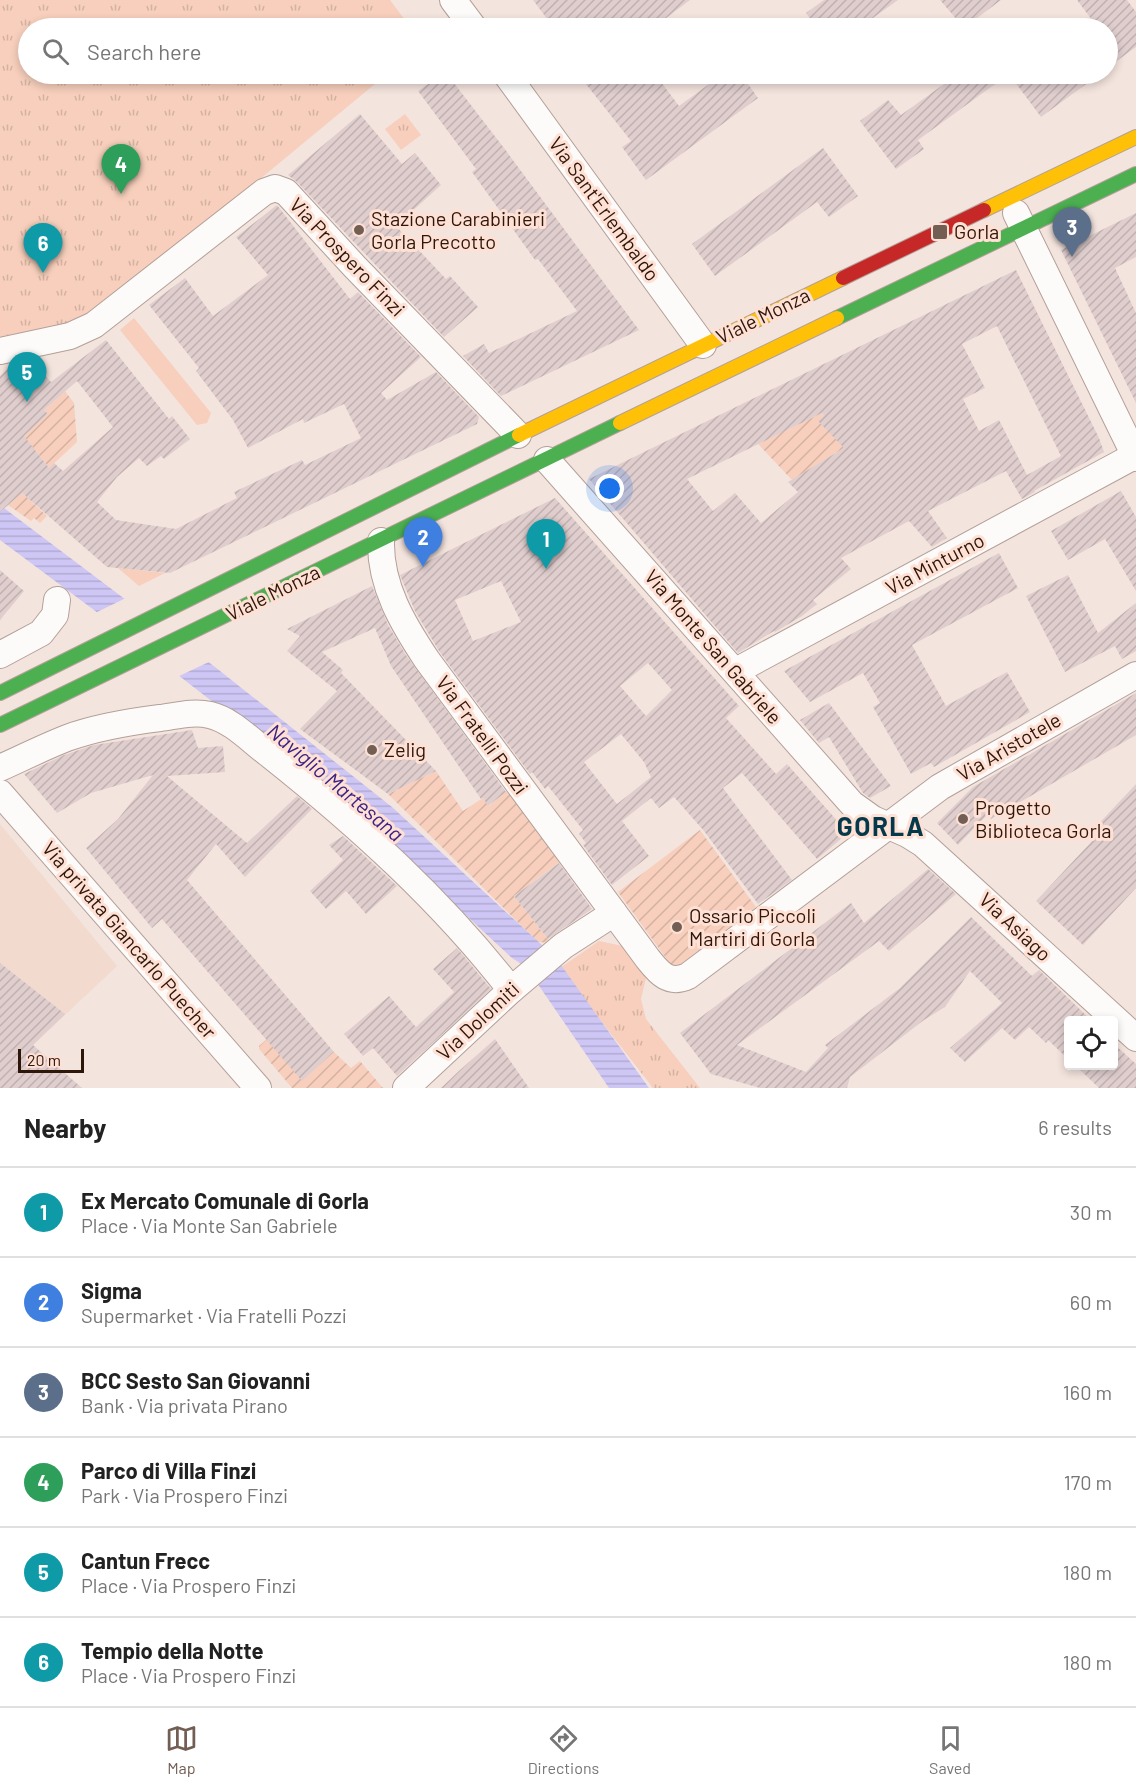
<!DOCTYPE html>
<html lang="en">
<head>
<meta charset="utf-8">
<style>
  :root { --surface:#fff; --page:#f2f2f2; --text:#222; --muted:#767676; --line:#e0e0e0; --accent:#735e54 }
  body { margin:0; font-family:Barlow,sans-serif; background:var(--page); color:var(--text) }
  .controls { position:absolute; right:18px; bottom:18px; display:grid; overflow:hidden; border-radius:6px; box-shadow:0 3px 9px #0003 }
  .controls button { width:54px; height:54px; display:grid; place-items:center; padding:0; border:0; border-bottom:2px solid var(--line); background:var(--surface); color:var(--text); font:30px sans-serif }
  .scale { position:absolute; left:18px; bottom:15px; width:66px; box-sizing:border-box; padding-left:6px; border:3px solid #2e1609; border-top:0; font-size:16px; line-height:21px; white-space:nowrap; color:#2e1609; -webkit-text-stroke:4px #fee1d4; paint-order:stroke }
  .you { position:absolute; left:610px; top:489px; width:21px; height:21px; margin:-15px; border:4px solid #fff; border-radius:50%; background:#1a73e8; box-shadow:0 0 0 9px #1a73e833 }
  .badge { display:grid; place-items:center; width:39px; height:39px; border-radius:50%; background:var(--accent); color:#fff; font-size:20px; font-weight:700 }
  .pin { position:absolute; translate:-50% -50px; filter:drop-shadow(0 2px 3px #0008) }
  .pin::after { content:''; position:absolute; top:32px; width:21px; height:18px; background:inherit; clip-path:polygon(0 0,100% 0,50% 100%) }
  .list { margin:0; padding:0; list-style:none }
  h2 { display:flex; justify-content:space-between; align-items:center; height:78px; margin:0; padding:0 24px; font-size:26px }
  h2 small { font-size:20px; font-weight:400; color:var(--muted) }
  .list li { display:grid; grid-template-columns:39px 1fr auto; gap:18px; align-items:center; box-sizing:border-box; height:90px; padding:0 24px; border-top:2px solid var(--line) }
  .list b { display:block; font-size:22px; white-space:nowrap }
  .list p { margin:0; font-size:20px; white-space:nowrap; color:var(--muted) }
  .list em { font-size:20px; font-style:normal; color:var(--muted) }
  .icon { flex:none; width:33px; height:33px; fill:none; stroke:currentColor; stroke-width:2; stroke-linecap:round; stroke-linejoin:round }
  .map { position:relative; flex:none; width:1136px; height:1088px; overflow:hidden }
  .search { position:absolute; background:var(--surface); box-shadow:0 3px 9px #0003; left:18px; right:18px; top:18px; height:66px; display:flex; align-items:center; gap:15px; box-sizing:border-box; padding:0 21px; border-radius:33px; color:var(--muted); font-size:22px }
  .sheet { height:618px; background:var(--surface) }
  nav { display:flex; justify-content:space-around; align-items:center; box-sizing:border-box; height:84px; border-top:2px solid var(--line); background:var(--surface); font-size:16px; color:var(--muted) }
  nav a { display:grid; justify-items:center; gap:3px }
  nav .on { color:var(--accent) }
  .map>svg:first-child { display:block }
  .built { fill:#f2dacf }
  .grass { fill:#f7cfbc }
  .park { fill:url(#park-tufts) }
  .garden { fill:url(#garden-furrows) }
  .water { fill:url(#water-rules) }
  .pier { fill:#f4e4de }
  .building { fill:url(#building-hatch); fill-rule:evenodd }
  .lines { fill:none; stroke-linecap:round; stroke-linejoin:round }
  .street-casing { stroke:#b3a098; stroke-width:28 }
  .fast-casing { stroke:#b3a098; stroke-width:16 }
  .slow-casing { stroke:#b3a098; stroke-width:16 }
  .jam-casing { stroke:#b3a098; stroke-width:16 }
  .street { stroke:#fdfbfa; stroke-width:26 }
  .fast { stroke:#4caf50; stroke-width:14 }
  .slow { stroke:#ffc107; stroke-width:14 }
  .jam { stroke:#c62828; stroke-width:14 }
  .poi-dot { fill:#735e54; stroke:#fee1d4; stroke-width:2 }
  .labels { text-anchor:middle; stroke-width:6; stroke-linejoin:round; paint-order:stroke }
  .street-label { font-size:20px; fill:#2e1609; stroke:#fee1d4 }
  .poi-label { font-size:20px; fill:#2e1609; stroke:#fee1d4; text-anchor:start }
  .water-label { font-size:21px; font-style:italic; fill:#3a2384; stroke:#fee1d4 }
  .district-label { font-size:26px; font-weight:bold; letter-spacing:1.5px; fill:#03394a; stroke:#fee1d4 }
</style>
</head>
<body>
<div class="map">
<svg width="1136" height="1088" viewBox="0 0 1136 1088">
  <defs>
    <pattern id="park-tufts" width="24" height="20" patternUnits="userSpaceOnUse" patternTransform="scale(1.5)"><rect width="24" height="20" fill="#f7cfbc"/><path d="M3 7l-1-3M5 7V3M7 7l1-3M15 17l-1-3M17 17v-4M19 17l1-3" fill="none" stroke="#d4b1a0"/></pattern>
    <pattern id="garden-furrows" width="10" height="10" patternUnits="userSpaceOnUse" patternTransform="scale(1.5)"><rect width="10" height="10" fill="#f7cfbc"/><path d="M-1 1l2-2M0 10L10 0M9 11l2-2" fill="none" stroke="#d4b1a0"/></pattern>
    <pattern id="water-rules" width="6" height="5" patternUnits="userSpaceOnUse" patternTransform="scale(1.5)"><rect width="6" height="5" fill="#cec7f5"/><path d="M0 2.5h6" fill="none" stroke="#b1aad1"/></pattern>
    <pattern id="building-hatch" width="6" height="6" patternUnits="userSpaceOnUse" patternTransform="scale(1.5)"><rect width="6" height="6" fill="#e0cecf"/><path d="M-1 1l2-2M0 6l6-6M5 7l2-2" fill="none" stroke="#c0b0b0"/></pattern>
  </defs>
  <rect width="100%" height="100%" fill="#f4e4de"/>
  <!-- built -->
  <path class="built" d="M 0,824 L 117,966 L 33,1045 L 0,1088 Z"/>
  <!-- grass -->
  <g class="grass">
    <path d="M 134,318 L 211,413 L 207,423 L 197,425 L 120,330 Z"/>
    <path d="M 118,568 L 165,573 L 139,586 Z"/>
  </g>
  <!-- park -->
  <g class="park">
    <path d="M 0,0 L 390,0 L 411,28 L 28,28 L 28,74 L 387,74 L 97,314 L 81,324 L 0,343 Z"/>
    <path d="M 405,114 L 421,135 L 401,150 L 385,129 Z"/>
    <path d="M 599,941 L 623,946 L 646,978 L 641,999 L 646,1019 L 700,1088 L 653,1088 L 560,968 Z"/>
  </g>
  <!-- garden -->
  <g class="garden">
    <path d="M 65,391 L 74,403 L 77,442 L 49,468 L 36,451 L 18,441 L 48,414 L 44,410 Z"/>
    <path d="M 822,413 L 844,448 L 792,480 L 758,444 Z"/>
    <path d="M 22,493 L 47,516 L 40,523 L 34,518 L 31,521 L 8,505 Z"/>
    <path d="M 436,771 L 463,811 L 483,798 L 489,806 L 508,790 L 561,861 L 514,896 L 551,943 L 538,942 L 388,794 Z"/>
    <path d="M 700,830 L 756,907 L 674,969 L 618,892 Z"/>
    <path d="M 267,1039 L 302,1080 L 334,1052 L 351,1068 L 360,1061 L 383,1088 L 292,1088 L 259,1049 L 259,1046 Z"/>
  </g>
  <!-- water -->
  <path class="water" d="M 0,505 L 215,667 L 392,807 L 556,958 L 649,1088 L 609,1088 L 535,980 L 523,965 L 512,958 L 398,852 L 339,800 L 102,616 L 0,540 Z"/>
  <!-- pier -->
  <path class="pier" d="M 128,597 L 144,611 L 211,661 L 175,678 L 93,614 Z"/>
  <!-- building -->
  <g class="building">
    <path d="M 533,0 L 690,0 L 653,28 L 554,28 Z"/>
    <path d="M 824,0 L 898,0 L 859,28 L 817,28 L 806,13 Z"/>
    <path d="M 940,0 L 1001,0 L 964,28 Z"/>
    <path d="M 1077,0 L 1127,0 L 1136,12 L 1136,47 L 1107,68 L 1107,28 L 1098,28 Z"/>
    <path d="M 443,74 L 447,74 L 504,148 L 639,330 L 501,396 L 463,356 L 484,344 L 489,353 L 577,311 L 538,259 L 535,260 L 472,172 L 476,169 L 418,91 Z"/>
    <path d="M 578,74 L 655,74 L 679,106 L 723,74 L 741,74 L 758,98 L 646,180 L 622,147 L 631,141 Z"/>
    <path d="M 958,74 L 1100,74 L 1041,117 L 1009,74 L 918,140 L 924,149 L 896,169 L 860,121 L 888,100 L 901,115 Z"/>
    <path d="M 360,114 L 402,164 L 415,153 L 441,185 L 396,226 L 446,279 L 450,276 L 478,307 L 444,337 L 297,182 L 288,175 Z"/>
    <path d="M 823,148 L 858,196 L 829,217 L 817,202 L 715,276 L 692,244 Z"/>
    <path d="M 277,205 L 350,299 L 358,292 L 421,357 L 381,393 L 387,400 L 436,372 L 479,417 L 477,424 L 170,573 L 107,567 L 22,493 L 0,512 L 0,376 L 13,363 L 31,360 L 51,382 L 106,340 L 169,419 L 172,416 L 190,439 L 164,459 L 161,456 L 147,466 L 139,458 L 117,477 L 97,502 L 116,520 L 176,529 L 237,498 L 234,492 L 302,460 L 305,465 L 361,438 L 344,404 L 304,423 L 303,419 L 248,448 L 233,420 L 196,371 L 199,368 L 149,305 L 185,278 L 213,316 L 268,275 L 236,237 ZM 77,381 L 113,427 L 63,471 L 54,463 L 49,468 L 24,436 L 48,414 L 44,410 Z"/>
    <path d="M 1136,213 L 1136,257 L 1115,268 L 1136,313 L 1136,403 L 1061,250 Z"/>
    <path d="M 1016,270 L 1099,438 L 1104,452 L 1034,491 L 1035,492 L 1022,499 L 1006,471 L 928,511 L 947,538 L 932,547 L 909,521 L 841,558 L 851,569 L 813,600 L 817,604 L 802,616 L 775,632 L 774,631 L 738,653 L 589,479 ZM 997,326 L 1061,456 L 1027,475 L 999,420 L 979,431 L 963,399 L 985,388 L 962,344 ZM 822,413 L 824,416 L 818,421 L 844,448 L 788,482 L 798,492 L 761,523 L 735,493 L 713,511 L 687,479 Z"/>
    <path d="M 1121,491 L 1136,517 L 1136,591 L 1105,539 L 1068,560 L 1051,531 Z"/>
    <path d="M 555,498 L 739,706 L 726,718 L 776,774 L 787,764 L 848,833 L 817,859 L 742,773 L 723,788 L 792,880 L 758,904 L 704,831 L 674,797 L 659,808 L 651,798 L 622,821 L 649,856 L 612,885 L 583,845 L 586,843 L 579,834 L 583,830 L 548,786 L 545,789 L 532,772 L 530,774 L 439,651 L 415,611 L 400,575 ZM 501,581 L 521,622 L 473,641 L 455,600 ZM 648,663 L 672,690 L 646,716 L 620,686 ZM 621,734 L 644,762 L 651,777 L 617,804 L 584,762 Z"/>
    <path d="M 999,553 L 1018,588 L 912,645 L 946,706 L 1007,672 L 1030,712 L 934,767 L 931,763 L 911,774 L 873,707 L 880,703 L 863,673 L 810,702 L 784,671 Z"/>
    <path d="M 0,570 L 24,591 L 0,620 Z"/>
    <path d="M 1068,575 L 1098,633 L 1136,603 L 1136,651 L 1122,659 L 1115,646 L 1065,672 L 1026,596 Z"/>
    <path d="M 372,586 L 388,625 L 406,655 L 506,792 L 488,806 L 483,798 L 481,799 L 391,666 L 375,628 L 322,652 L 343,670 L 341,673 L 436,771 L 388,794 L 300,729 L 337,691 L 287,651 L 300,636 L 287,629 Z"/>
    <path d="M 1136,693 L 1136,735 L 991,819 L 988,814 L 958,845 L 937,823 L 973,787 Z"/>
    <path d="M 829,703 L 891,786 L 870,798 L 863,793 L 829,737 L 819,743 L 800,720 Z"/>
    <path d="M 192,730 L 198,748 L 223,746 L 225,772 L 167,776 L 247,843 L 297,796 L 312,809 L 245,877 L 216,844 L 187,880 L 334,1052 L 302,1081 L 162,919 L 152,928 L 86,848 L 118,819 L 153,775 L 91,793 L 57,813 L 24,774 L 64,755 L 94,745 Z"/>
    <path d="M 1136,784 L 1136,888 L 1083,945 L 1036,901 L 1094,839 L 1089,834 Z"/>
    <path d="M 343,836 L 397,886 L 366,914 L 346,891 L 326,909 L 310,891 L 343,860 L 329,845 Z"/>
    <path d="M 559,863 L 592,909 L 548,939 L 514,896 Z"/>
    <path d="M 928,869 L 956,894 L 889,951 L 879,941 L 737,1045 L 806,1072 L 828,1048 L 825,1045 L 900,988 L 971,917 L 1032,976 L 1039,970 L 1091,1020 L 1068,1020 L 1068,1059 L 1048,1040 L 1046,1043 L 1029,1027 L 1015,1040 L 1002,1028 L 965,1062 L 950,1048 L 1002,1003 L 970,971 L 945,1007 L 924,1020 L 850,1077 L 847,1088 L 760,1088 L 711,1074 L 680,1033 L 851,903 L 864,923 Z"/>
    <path d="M 457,948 L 491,989 L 397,1076 L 373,1048 L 363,1056 L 344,1034 L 389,996 L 416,1027 L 454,992 L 433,969 Z"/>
    <path d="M 0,963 L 65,1014 L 33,1045 L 82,1088 L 0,1088 Z"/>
    <path d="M 495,1039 L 529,1088 L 441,1088 L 460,1070 Z"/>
    <path d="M 1113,1043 L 1136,1064 L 1136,1088 L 1099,1088 L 1075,1065 L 1113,1065 Z"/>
  </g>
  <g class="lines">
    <defs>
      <g id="street">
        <path d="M 453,0 L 474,28"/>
        <path d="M 506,74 L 703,345"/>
        <path d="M 1016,213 L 1136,458"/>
        <path d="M 0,351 L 70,336 L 94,325 L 264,192 L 275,188 L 286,192 L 355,267 L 518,435"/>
        <path d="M 547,460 L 852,804 L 873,819 L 907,834 L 923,844 L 1136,1038"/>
        <path d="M 381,541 C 380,586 403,624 427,660 L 648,959 C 659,973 669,985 688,976 L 940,787 L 1136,675"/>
        <path d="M 0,655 L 41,633 L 55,615 L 57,600"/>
        <path d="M 736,671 L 1136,455"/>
        <path d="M 0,768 C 22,758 44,747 67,738 C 97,727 128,722 160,718 C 176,716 193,711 210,715 C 232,720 252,742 270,755 C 358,825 442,901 511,990"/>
        <path d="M 0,793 L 258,1088"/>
        <path d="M 406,1088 L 511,990 L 563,946 L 614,913"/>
      </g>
      <g id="fast">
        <path d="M 837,318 L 1136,174"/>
        <path d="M 0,693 L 519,435"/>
        <path d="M 0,725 L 620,423"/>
      </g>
      <g id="slow">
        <path d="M 984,210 L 1136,137"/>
        <path d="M 620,423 L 837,318"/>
        <path d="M 519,435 L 843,278"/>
      </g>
      <path id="jam" d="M 843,278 L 984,210"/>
    </defs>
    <!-- street casing -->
    <use href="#street" class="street-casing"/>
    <!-- fast casing -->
    <use href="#fast" class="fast-casing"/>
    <!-- slow casing -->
    <use href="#slow" class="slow-casing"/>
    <!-- jam casing -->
    <use href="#jam" class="jam-casing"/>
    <!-- street -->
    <use href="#street" class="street"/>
    <!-- fast -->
    <use href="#fast" class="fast"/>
    <!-- slow -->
    <use href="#slow" class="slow"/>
    <!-- jam -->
    <use href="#jam" class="jam"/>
  </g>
  <!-- markers -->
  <g class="poi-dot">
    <circle cx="359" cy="230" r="6"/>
    <rect x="932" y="224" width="16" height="16" rx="3"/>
    <circle cx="372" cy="750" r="6"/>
    <circle cx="963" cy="819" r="6"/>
    <circle cx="677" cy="927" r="6"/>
  </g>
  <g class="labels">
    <!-- street labels -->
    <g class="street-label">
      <text transform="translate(604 209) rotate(54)" y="7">Via Sant'Erlembaldo</text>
      <text transform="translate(347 257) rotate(46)" y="7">Via Prospero Finzi</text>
      <text transform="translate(763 316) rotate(-26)" y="7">Viale Monza</text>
      <text transform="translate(935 564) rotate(-28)" y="7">Via Minturno</text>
      <text transform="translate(273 593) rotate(-26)" y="7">Viale Monza</text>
      <text transform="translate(713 647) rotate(49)" y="7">Via Monte San Gabriele</text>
      <text transform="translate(482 735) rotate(54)" y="7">Via Fratelli Pozzi</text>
      <text transform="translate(1009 747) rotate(-30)" y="7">Via Aristotele</text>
      <text transform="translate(1015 927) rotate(43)" y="7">Via Asiago</text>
      <text transform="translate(129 940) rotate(49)" y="7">Via privata Giancarlo Puecher</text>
      <text transform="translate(478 1021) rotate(-43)" y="7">Via Dolomiti</text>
    </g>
    <!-- poi labels -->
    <g class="poi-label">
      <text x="371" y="226">Stazione Carabinieri<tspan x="371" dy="23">Gorla Precotto</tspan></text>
      <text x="954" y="239">Gorla</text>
      <text x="384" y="757">Zelig</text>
      <text x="975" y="815">Progetto<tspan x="975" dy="23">Biblioteca Gorla</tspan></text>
      <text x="689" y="923">Ossario Piccoli<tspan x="689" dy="23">Martiri di Gorla</tspan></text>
    </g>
    <!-- water labels -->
    <g class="water-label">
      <text transform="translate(335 783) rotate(40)" y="7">Naviglio Martesana</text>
    </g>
    <!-- district labels -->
    <g class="district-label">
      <text x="881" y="836">GORLA</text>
    </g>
  </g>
</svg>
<div class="controls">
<button><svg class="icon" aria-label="locate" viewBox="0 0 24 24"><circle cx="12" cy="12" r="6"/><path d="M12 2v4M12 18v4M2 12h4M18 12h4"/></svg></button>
</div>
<div class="scale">20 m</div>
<div class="you"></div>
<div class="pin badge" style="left:546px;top:569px;background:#0f9aa8">1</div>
<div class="pin badge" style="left:423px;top:567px;background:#3f7fe0">2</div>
<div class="pin badge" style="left:1072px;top:257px;background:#5c6f8a">3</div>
<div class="pin badge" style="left:121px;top:194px;background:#2e9e5b">4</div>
<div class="pin badge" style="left:27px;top:402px;background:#0f9aa8">5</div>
<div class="pin badge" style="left:43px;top:273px;background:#0f9aa8">6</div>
<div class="search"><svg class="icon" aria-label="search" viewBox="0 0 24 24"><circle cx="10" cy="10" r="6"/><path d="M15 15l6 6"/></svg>Search here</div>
</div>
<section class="sheet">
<h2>Nearby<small>6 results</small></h2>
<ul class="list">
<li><span class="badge" style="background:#0f9aa8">1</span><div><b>Ex Mercato Comunale di Gorla</b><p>Place · Via Monte San Gabriele</p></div><em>30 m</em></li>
<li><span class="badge" style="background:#3f7fe0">2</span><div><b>Sigma</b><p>Supermarket · Via Fratelli Pozzi</p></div><em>60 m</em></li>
<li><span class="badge" style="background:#5c6f8a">3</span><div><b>BCC Sesto San Giovanni</b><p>Bank · Via privata Pirano</p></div><em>160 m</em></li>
<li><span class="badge" style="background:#2e9e5b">4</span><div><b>Parco di Villa Finzi</b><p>Park · Via Prospero Finzi</p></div><em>170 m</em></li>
<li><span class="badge" style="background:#0f9aa8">5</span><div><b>Cantun Frecc</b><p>Place · Via Prospero Finzi</p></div><em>180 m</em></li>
<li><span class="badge" style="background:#0f9aa8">6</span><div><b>Tempio della Notte</b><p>Place · Via Prospero Finzi</p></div><em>180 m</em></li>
</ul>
</section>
<nav>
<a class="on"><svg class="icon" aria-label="map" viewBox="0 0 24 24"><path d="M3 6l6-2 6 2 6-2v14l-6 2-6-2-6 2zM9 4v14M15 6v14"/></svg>Map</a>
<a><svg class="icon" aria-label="directions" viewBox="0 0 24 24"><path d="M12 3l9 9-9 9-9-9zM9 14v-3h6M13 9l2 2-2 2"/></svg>Directions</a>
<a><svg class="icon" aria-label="saved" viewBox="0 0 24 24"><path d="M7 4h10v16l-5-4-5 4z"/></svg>Saved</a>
</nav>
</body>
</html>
